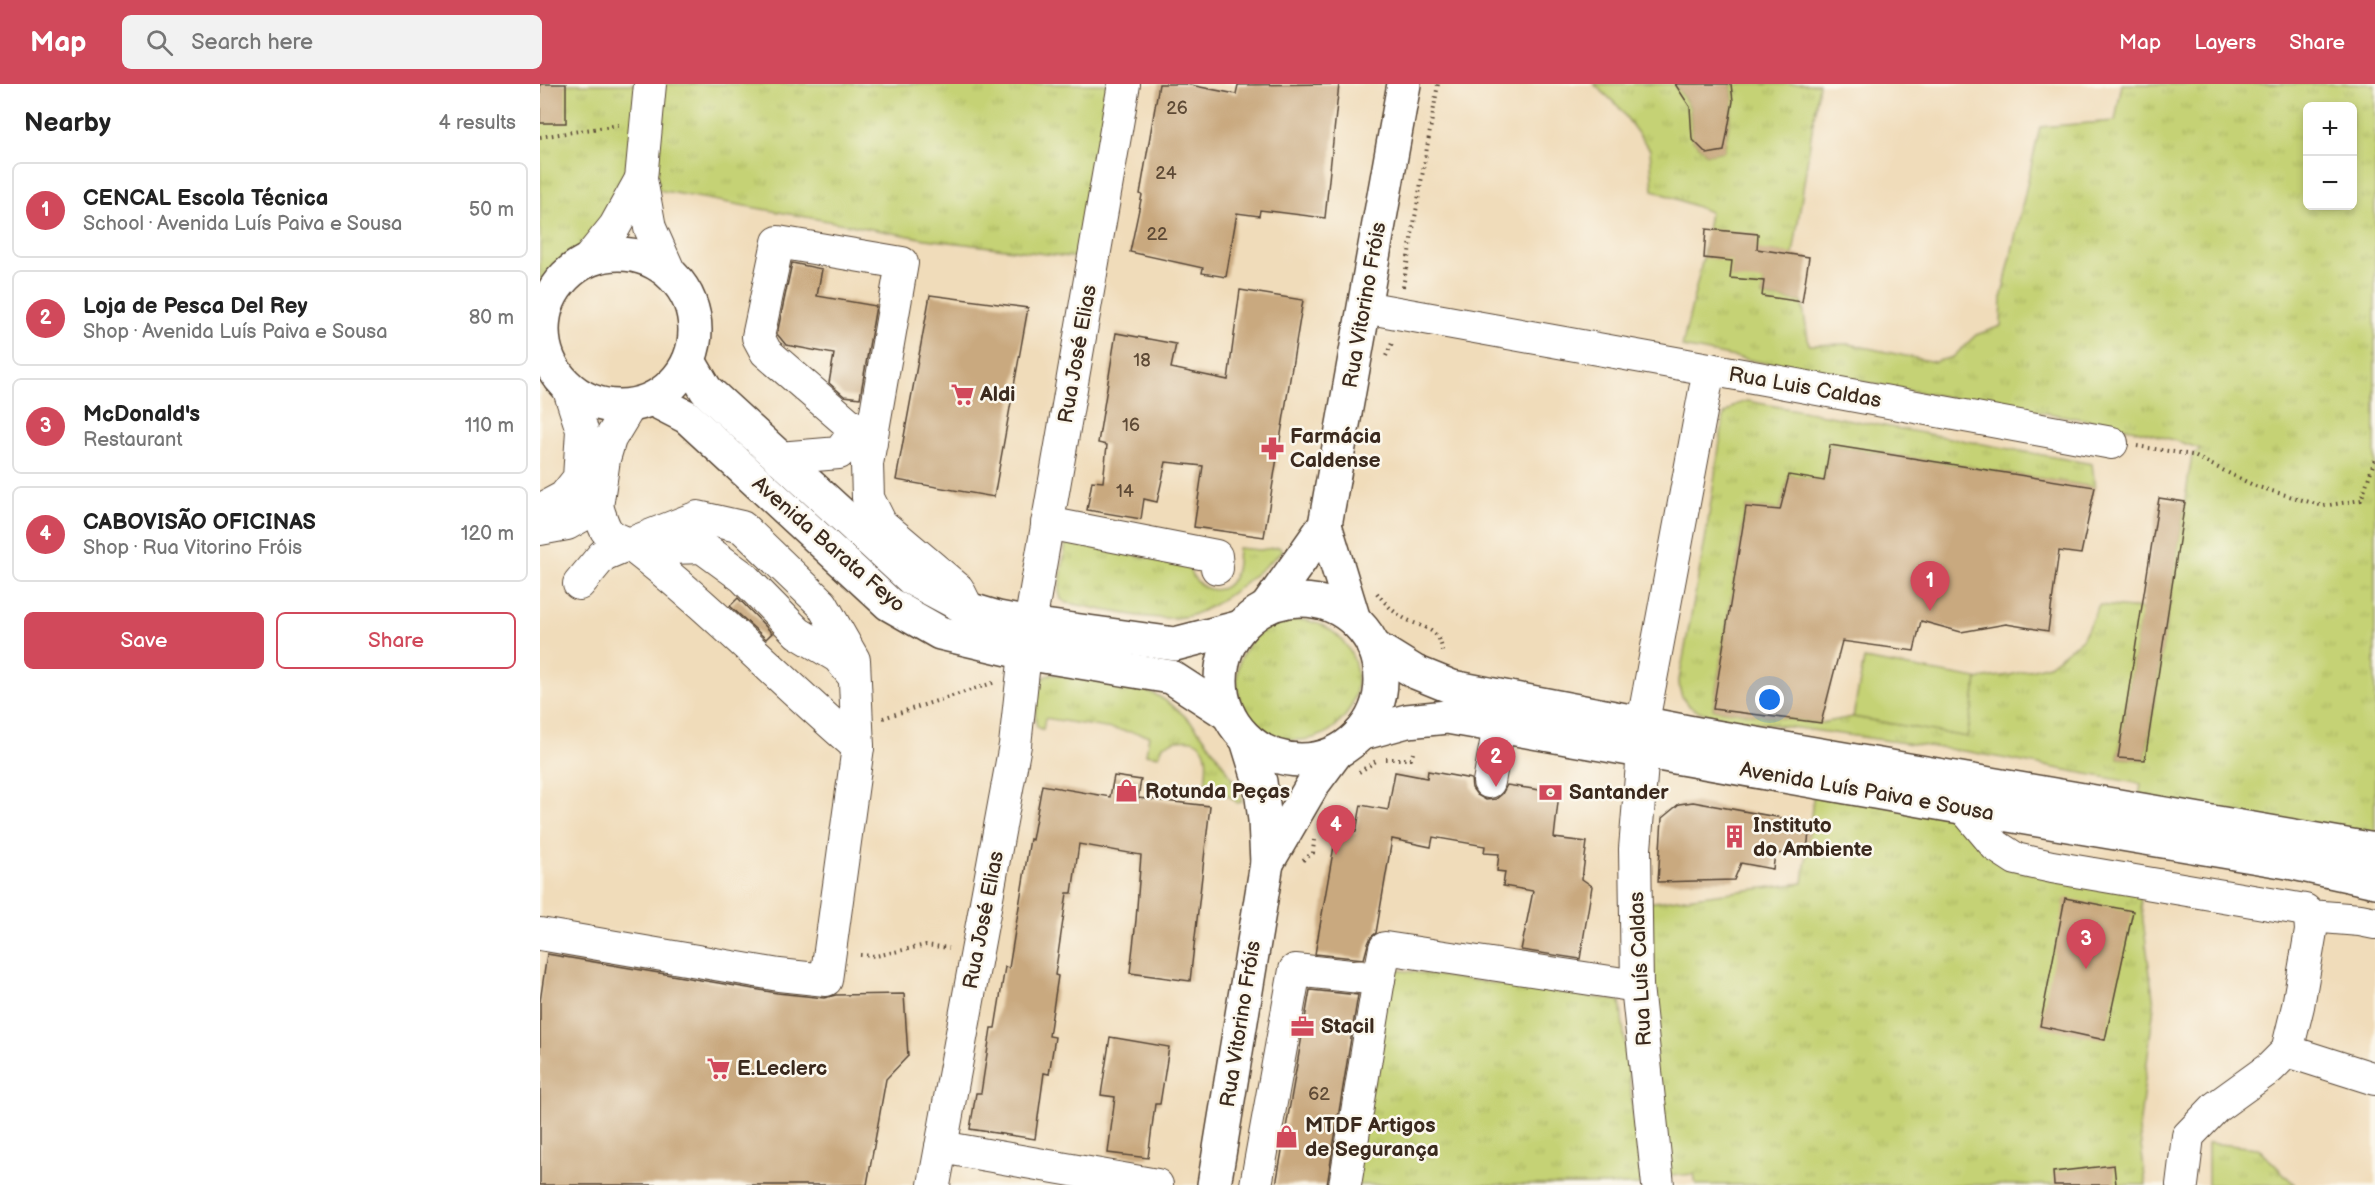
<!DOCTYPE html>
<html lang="en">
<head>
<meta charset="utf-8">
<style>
  :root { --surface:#fff; --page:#f2f2f2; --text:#222; --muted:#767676; --line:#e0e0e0; --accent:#d1495b }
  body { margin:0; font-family:"Balsamiq Sans",sans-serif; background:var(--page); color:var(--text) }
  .controls { position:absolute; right:18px; top:18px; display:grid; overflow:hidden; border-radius:9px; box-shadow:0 3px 9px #0003 }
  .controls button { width:54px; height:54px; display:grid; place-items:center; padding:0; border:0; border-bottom:2px solid var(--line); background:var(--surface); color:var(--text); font:30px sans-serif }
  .you { position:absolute; left:1230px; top:616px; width:21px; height:21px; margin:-15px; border:4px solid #fff; border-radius:50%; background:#1a73e8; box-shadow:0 0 0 9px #1a73e833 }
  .badge { display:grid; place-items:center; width:39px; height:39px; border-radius:50%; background:var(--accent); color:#fff; font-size:20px; font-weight:700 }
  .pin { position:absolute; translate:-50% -50px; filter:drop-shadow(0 2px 3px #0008) }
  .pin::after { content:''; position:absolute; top:32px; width:21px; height:18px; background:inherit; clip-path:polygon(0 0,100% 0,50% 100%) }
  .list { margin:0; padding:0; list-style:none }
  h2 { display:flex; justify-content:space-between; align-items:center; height:78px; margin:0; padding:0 24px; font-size:26px }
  h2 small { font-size:20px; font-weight:400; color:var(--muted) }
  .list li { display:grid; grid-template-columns:39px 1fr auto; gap:18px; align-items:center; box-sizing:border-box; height:96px; margin:0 12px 12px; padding:0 12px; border:2px solid var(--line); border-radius:9px }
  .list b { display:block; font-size:22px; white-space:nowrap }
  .list p { margin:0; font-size:20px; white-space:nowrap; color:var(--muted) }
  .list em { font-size:20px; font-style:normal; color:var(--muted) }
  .actions { display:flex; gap:12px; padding:18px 24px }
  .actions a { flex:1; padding:14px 0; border:2px solid var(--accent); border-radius:9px; text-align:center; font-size:21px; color:var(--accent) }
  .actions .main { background:var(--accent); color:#fff }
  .icon { flex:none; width:33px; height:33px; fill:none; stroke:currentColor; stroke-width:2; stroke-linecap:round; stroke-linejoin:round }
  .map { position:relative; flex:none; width:1835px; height:1101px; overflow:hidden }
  header { display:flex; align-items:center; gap:36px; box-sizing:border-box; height:84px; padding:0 30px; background:var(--accent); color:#fff }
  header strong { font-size:28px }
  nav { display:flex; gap:33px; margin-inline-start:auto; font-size:21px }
  .search { width:420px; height:54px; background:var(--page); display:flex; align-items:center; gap:15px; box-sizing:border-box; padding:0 21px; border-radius:9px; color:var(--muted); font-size:22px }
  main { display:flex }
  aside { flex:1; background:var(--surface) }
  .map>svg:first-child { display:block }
  .grass { fill:url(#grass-tufts); stroke:#807e49; stroke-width:1.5; fill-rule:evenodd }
  .pitch { fill:#c5d274; stroke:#807e49; stroke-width:1.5 }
  .building { fill:#c9a97f }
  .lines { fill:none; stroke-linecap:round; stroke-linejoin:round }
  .minor-casing { stroke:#564535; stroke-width:34 }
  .major-casing { stroke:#564535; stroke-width:36 }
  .path { stroke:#564535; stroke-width:4; stroke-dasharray:1.5 4.5; stroke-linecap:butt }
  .minor { stroke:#fff; stroke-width:32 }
  .major { stroke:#fff; stroke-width:33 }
  .labels { text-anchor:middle; stroke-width:5; stroke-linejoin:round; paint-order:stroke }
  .number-label { font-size:18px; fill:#5e4a36 }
  .street-label { font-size:21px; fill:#3b2a1e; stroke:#fbf7ec }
  .poi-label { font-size:21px; font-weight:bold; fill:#3b2a1e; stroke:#fbf7ec; text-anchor:start }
</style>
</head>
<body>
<header>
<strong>Map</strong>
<div class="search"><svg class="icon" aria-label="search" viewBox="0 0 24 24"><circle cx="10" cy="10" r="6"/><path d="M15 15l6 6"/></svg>Search here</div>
<nav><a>Map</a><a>Layers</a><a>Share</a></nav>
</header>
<main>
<aside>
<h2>Nearby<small>4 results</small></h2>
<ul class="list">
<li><span class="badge">1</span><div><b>CENCAL Escola Técnica</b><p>School · Avenida Luís Paiva e Sousa</p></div><em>50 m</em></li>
<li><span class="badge">2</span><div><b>Loja de Pesca Del Rey</b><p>Shop · Avenida Luís Paiva e Sousa</p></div><em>80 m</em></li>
<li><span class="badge">3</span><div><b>McDonald's</b><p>Restaurant</p></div><em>110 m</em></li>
<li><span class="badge">4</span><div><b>CABOVISÃO OFICINAS</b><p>Shop · Rua Vitorino Fróis</p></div><em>120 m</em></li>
</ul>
<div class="actions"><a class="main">Save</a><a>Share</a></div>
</aside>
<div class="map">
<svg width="1835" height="1101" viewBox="0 0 1835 1101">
  <defs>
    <pattern id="grass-tufts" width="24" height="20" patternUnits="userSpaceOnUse" patternTransform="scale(1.5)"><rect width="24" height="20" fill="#c5d274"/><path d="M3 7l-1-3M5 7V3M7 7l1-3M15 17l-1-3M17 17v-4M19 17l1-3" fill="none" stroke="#aab464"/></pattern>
  </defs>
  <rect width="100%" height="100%" fill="#fbf7ec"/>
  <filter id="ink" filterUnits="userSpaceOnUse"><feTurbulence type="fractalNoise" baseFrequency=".0167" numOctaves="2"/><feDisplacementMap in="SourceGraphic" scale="12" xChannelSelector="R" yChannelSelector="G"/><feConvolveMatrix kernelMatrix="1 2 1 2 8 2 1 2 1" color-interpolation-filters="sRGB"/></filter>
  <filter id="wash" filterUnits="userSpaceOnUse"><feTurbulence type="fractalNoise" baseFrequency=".008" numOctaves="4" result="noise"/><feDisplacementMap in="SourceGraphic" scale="24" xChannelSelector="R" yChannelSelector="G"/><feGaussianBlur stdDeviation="1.35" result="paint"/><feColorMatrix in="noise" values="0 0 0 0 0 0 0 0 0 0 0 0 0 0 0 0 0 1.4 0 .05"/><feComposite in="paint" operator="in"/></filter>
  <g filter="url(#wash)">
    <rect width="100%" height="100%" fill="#f0dcba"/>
    <!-- grass -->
    <g class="grass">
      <path d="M 0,0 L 584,0 L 554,176 L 386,155 L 113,105 L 47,177 L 23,195 L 0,202 Z"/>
      <path d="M 1054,0 L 1135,0 L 1150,23 L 1152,55 L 1167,70 L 1184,67 L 1193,17 L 1191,0 L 1279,0 L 1253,171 L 1228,167 L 1222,212 L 1262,218 L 1269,261 L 1309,260 L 1394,278 L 1413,273 L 1436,251 L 1461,242 L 1462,211 L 1500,43 L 1575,37 L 1582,0 L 1835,0 L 1835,766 L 1597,725 L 1601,700 L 1430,668 L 1178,633 C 1155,627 1139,623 1139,596 L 1165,457 L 1184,331 L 1195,321 L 1207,317 L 1552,380 L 1555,403 L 1290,361 L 1284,397 L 1249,391 L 1240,426 L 1206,423 L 1173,625 L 1281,639 L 1313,633 L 1427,653 L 1437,595 L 1470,591 L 1509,581 L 1542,555 L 1559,521 L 1602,525 L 1578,674 L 1605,676 L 1652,371 L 1661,365 C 1579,336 1492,328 1407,313 C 1318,299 1230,279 1142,263 L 1163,174 L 1170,128 L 1113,106 L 1110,66 L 1078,22 ZM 1768,22 L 1812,22 L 1812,122 L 1768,122 Z"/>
      <path d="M 526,457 L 649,482 C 652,501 677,516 691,497 C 698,488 697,475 698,464 L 720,466 L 739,463 L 743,467 C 717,488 684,520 652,531 C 621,541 559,524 527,519 L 521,515 L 519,508 Z"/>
      <circle cx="757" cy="596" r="60"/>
      <path d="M 511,590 C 537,594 596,600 618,612 C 642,626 661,647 676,670 C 687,686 697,700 702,718 L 697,719 C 687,709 679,706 665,705 C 665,695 668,682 666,672 C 662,650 638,654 623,661 L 619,672 L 606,670 L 609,651 L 505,634 L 503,646 L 497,643 C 493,629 497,605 504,593 Z"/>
      <path d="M 1275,698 L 1424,724 L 1456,762 L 1598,798 L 1614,921 L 1599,1045 L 1606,1101 L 1156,1101 L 1154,1090 L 1117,1093 L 1107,819 L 1263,799 Z"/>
      <path d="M 851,885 L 1080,917 L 1102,1101 L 813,1101 Z"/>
      <path d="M 1668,1059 L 1718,1064 L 1755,1101 L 1668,1101 Z"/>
    </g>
    <!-- pitch -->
    <path class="pitch" d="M 1324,575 L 1437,595 L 1427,653 L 1313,633 Z"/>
    <g id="blocks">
      <!-- building -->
      <g class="building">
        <rect x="0" y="0" width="26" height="39"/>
        <path d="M 619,0 L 645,0 L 696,10 L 698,1 L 799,0 L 785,134 L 720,126 L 719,132 L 697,129 L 686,193 L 662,189 L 663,184 L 590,168 L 602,111 L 600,110 Z"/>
        <path d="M 1135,0 L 1191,0 L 1193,17 L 1184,67 L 1167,70 L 1152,55 L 1150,23 Z"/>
        <path d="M 1166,145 L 1218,150 L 1217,165 L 1269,173 L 1262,218 L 1222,212 L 1224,197 L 1190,194 L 1192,177 L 1164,174 Z"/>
        <path d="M 252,179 L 282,185 L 277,212 L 336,222 L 320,314 L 304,312 L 289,299 L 294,270 L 246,261 L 237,250 Z"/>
        <path d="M 700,206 L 763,216 L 724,453 L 654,443 L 663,382 L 626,378 L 617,418 L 604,415 L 601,435 L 547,426 L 552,397 L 563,398 L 567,361 L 558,359 L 576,249 L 636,260 L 631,284 L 688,296 Z"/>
        <path d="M 390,211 L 488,224 L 454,413 L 356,396 Z"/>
        <path d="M 1290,361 L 1555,403 L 1541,470 L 1519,467 L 1508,547 L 1466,540 L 1421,548 L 1381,537 L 1374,567 L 1302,557 L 1281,639 L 1173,625 L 1206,423 L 1240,426 L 1249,391 L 1284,397 Z"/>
        <path d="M 1619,414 L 1645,418 L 1605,676 L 1578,674 Z"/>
        <path d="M 198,514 L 232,549 L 226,555 L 190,522 Z"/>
        <path d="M 888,687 L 931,695 L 932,704 L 937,711 L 946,716 L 956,715 L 962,710 L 967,701 L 1019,709 L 1014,754 L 1047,758 L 1042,795 L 1052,802 L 1040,875 L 981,866 L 993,807 L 963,802 L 965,788 L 957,787 L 959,770 L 944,769 L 945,762 L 893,753 L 891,763 L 852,755 L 836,849 L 831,853 L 828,860 L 824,875 L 775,870 L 797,745 L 816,748 L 821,721 L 848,726 L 855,688 L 887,694 Z"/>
        <path d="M 574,692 L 601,696 L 598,714 L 670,722 L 650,897 L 590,889 L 596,836 L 601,771 L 539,760 L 532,809 L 527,809 L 515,891 L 518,892 L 509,952 L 515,953 L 509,990 L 504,989 L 495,1055 L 430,1045 L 436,1009 L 441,1009 L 451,944 L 455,944 L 465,883 L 469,884 L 490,755 L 492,756 L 502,701 L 570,713 Z"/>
        <path d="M 1153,718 L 1270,739 L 1267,767 L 1235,770 L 1233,785 L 1201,779 L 1194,796 L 1118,798 L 1122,734 L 1139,720 Z"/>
        <path d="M 1525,814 L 1593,827 L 1565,956 L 1500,942 Z"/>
        <path d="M 7,870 L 237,909 L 284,914 L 296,911 L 364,910 L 368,972 L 346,995 L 327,1101 L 0,1101 L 0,918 Z"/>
        <path d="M 770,906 L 818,911 L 787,1101 L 736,1101 Z"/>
        <path d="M 570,953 L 629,963 L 620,1020 L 615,1020 L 608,1074 L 568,1069 L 575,1013 L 561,1011 Z"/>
        <path d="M 1574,1081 L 1576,1101 L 1514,1101 L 1513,1088 Z"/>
      </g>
    </g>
  </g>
  <g filter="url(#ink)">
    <use href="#blocks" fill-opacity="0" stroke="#564535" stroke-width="1.5"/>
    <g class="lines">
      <defs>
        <g id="minor">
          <path d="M 110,0 L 101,95 L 110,144 L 130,189"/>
          <path d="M 47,177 L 75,142 L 101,95"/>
          <path d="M 824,223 L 1169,285"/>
          <path d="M 331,359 L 226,268 L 218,253 L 238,158 L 362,179 L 327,380 L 328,414 L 341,440 L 418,505 L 428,525"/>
          <path d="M 239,374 L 299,369 L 316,346"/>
          <path d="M 57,423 C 60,430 62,439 66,446 C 80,467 140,464 162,463 L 203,493 L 258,549 L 298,573 L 312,590"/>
          <path d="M 0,426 L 24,413 L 39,394 L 42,346 L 28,303"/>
          <path d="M 507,439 L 676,472 L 677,484"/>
          <path d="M 0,445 L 27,440 L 57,423 L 64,375 L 70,355 L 90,322"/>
          <path d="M 39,500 L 63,471 L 89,460 C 170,522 240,596 318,663"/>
          <path d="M 490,540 L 584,0"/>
          <path d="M 1103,638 L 1169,285 L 1572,359"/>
          <path d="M 1103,668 L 1095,765 L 1097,902 L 1118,1101"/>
          <path d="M 949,698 L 959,642"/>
          <path d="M 1424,724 L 1456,762 L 1476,775 L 1512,783 L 1765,826 L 1770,832 L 1820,836 L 1835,839"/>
          <path d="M 0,850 L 239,891 L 286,896 L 318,663 L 314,576 L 282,520 L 202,443 L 158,433 L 89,460"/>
          <path d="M 1747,967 L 1835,995"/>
          <path d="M 401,1063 L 617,1101"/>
          <path d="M 394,1101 L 475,661 L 485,569"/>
          <path d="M 716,1101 L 755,886 L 839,895 L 845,864 L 1097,902"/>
          <path d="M 805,1101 L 839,895"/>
          <path d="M 1642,1101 L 1648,1052 L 1676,1023 L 1730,984 L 1747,967 L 1758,922 L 1771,847 L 1770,832"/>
        </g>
        <g id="major">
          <circle cx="79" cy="246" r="76"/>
          <path d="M 149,277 L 166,306 L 372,495 L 428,525 L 458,534 L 490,540 L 635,560 L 701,543"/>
          <path d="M 112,315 L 147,333 L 349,520 L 400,549 L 485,569 L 631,593 L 688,630"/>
          <path d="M 785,441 L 814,536"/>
          <circle cx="761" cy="596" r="80"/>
          <path d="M 727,523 L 785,441 L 864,0"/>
          <path d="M 833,562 L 875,588 L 912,603 L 1158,650 L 1835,766"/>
          <path d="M 820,650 L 867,637 L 907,633 L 1409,721 L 1748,778 L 1835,797"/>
          <path d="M 727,779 L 773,700 L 796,669"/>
          <path d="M 674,1101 L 727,779 L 725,736 L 720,698 L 707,656"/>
        </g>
      </defs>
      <!-- minor casing -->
      <use href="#minor" class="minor-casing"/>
      <!-- major casing -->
      <use href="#major" class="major-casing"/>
      <!-- path -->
      <g class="path">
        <path d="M 0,53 L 79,41"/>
        <path d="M 863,203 L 898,0"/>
        <path d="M 846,272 L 853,257"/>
        <path d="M 1597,362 L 1652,371 L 1715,402 L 1783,422 L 1821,416 L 1835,375"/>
        <path d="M 837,509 C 844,518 852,527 862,533 C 880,544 902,543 902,569"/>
        <path d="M 343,634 L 456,598"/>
        <path d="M 846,675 L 871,675 L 874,666"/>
        <path d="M 819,688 L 836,677"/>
        <path d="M 763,776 L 773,769 L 774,756"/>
        <path d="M 320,871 L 336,872 L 386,861 L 409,864"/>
      </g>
      <!-- minor -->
      <use href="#minor" class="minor"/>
      <!-- major -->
      <use href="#major" class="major"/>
    </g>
  </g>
  <!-- icons -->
  <defs>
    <symbol id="supermarket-bare" viewBox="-9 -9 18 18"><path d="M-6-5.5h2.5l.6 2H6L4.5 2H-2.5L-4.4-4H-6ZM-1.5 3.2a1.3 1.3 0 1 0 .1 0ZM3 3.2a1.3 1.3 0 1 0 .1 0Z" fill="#d1495b" stroke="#fbf7ec" stroke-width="2.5" paint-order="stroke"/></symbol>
    <symbol id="pharmacy-bare" viewBox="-9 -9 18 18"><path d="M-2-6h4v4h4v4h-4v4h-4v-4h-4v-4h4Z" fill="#d1495b" stroke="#fbf7ec" stroke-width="2.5" paint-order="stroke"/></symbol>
    <symbol id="shop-bare" viewBox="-9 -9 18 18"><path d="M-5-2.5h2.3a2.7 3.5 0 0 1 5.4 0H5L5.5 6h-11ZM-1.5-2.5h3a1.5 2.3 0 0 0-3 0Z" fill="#d1495b" stroke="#fbf7ec" stroke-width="2.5" paint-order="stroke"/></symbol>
    <symbol id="bank-bare" viewBox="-9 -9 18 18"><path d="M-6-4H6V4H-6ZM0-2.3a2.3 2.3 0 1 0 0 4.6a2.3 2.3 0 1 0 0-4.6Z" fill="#d1495b" stroke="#fbf7ec" stroke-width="2.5" paint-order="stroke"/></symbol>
    <symbol id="building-bare" viewBox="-9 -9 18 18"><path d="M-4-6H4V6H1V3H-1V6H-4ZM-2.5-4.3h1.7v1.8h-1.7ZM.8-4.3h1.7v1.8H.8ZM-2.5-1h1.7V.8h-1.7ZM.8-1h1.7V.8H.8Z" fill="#d1495b" stroke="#fbf7ec" stroke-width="2.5" paint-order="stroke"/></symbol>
    <symbol id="office-bare" viewBox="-9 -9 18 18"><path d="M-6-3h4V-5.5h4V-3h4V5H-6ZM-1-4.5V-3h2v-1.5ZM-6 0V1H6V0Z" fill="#d1495b" stroke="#fbf7ec" stroke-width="2.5" paint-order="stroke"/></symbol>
  </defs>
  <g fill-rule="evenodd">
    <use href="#supermarket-bare" x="406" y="294" width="33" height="33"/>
    <use href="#pharmacy-bare" x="716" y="348" width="33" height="33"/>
    <use href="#shop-bare" x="570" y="690" width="33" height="33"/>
    <use href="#bank-bare" x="994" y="692" width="33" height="33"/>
    <use href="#building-bare" x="1178" y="736" width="33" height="33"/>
    <use href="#office-bare" x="746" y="926" width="33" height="33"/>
    <use href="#supermarket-bare" x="162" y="968" width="33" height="33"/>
    <use href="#shop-bare" x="730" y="1036" width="33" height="33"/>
  </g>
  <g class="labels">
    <!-- number labels -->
    <g class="number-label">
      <text x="637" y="30">26</text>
      <text x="626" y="95">24</text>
      <text x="617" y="156">22</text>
      <text x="602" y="282">18</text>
      <text x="591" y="347">16</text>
      <text x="585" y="413">14</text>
      <text x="779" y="1016">62</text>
    </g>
    <!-- street labels -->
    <g class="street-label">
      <text transform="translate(824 221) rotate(-80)" y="7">Rua Vitorino Fróis</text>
      <text transform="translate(537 270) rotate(-80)" y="7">Rua José Elias</text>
      <text transform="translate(1265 303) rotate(10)" y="7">Rua Luis Caldas</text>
      <text transform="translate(289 460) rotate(41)" y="7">Avenida Barata Feyo</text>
      <text transform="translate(1327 707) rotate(10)" y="7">Avenida Luís Paiva e Sousa</text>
      <text transform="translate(443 836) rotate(-79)" y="7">Rua José Elias</text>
      <text transform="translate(1100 885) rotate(-93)" y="7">Rua Luís Caldas</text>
      <text transform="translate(700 940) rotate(-81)" y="7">Rua Vitorino Fróis</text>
    </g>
    <!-- poi labels -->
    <g class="poi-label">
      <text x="440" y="317">Aldi</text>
      <text x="750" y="359">Farmácia<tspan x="750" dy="24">Caldense</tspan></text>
      <text x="605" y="714">Rotunda Peças</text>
      <text x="1029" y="715">Santander</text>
      <text x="1213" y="748">Instituto<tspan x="1213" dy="24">do Ambiente</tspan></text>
      <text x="781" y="949">Stacil</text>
      <text x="197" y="991">E.Leclerc</text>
      <text x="765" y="1048">MTDF Artigos<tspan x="765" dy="24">de Segurança</tspan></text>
    </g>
  </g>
</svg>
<div class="controls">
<button>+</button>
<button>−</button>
</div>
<div class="you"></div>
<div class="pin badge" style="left:1390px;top:527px">1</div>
<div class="pin badge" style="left:956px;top:703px">2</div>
<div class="pin badge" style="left:1546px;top:885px">3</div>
<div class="pin badge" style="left:796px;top:771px">4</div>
</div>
</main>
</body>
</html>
